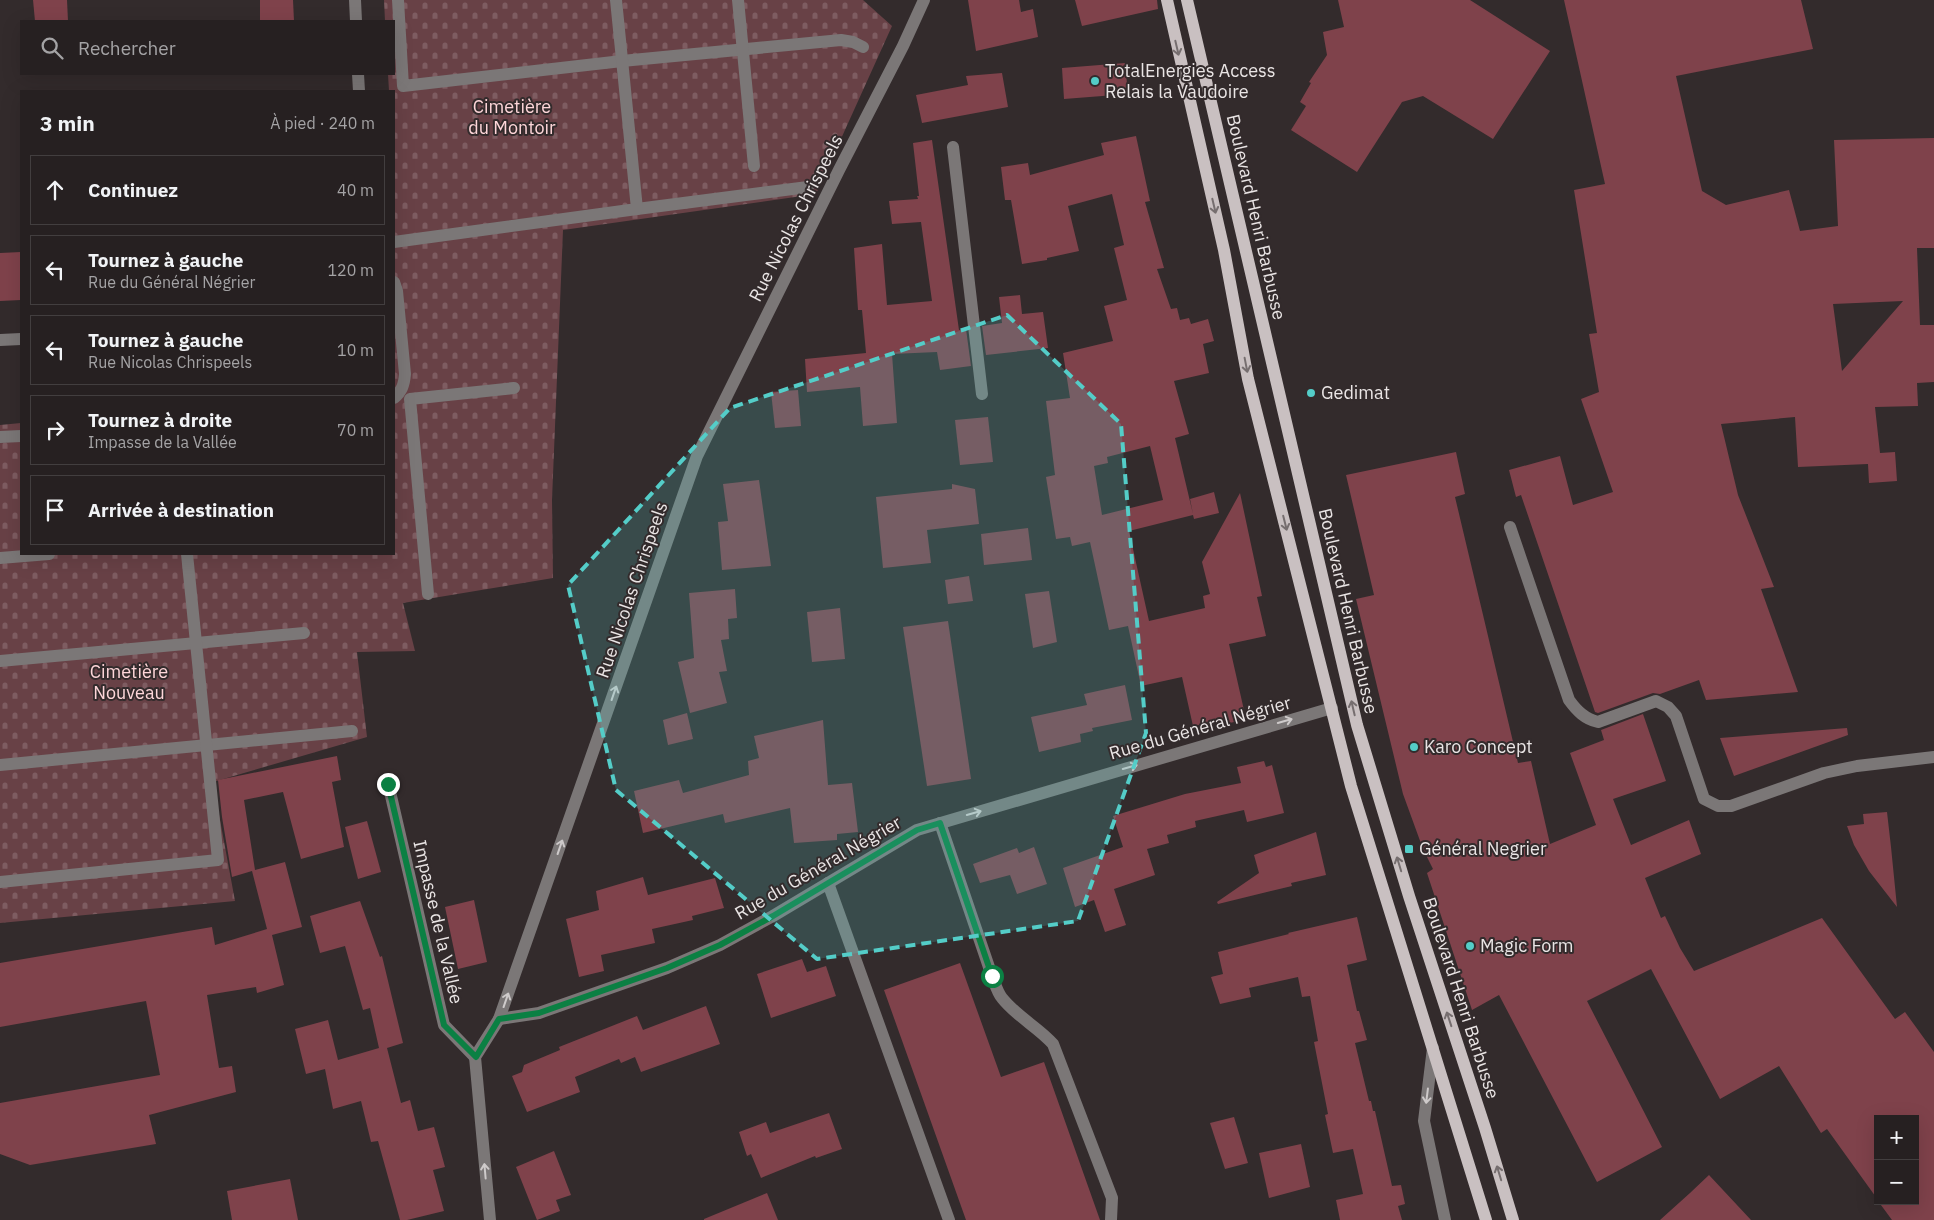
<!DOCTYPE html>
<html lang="fr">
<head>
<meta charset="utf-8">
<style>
  :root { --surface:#262021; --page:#2e282a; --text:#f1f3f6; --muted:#a4a3a5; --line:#423e3f }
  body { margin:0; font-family:"IBM Plex Sans",sans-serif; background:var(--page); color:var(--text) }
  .controls { position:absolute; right:15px; bottom:15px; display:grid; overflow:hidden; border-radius:0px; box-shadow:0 5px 20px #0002 }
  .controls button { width:45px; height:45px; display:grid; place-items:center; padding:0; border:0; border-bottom:1px solid var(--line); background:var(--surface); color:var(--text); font:25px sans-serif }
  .stop { position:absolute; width:15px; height:15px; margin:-11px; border:4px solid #0b8043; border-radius:50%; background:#fff }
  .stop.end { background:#0b8043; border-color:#fff; box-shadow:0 1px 5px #0008 }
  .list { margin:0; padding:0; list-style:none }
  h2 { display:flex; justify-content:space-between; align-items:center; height:65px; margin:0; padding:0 20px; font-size:21px }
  h2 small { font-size:16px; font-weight:400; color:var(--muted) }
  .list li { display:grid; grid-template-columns:32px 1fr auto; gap:15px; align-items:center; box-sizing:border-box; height:70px; margin:0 10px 10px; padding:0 10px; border:1px solid var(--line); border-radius:0px }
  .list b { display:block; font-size:19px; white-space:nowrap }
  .list p { margin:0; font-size:16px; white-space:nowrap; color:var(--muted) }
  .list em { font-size:16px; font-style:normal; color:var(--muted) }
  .icon { flex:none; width:28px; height:28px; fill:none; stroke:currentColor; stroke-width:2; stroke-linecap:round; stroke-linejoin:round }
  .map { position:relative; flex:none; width:1934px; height:1220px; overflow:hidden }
  .search { position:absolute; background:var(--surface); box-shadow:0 5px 20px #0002; left:20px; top:20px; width:375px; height:55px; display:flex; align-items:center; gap:12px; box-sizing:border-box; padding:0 18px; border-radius:0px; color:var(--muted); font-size:19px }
  .panel { position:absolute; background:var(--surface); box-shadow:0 5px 20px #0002; left:20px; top:90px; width:375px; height:465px; border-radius:0px }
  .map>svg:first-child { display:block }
  .cemetery { fill:url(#cemetery-stones) }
  .building { fill:#7f424b; fill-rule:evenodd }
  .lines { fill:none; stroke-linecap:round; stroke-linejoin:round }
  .minor { stroke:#7b7777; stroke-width:12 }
  .major { stroke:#c9c0c1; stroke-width:12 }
  .oneway { stroke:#766e6f }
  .oneway2 { stroke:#cecaca }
  .route { stroke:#0b8043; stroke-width:6 }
  .marked { fill:#54cdc8; fill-opacity:0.2; stroke:#54cdc8; stroke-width:4; stroke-dasharray:10 6; stroke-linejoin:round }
  .poi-dot { fill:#54cdc8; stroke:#332b2c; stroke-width:2 }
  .labels { text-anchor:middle; stroke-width:4; stroke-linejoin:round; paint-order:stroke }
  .poi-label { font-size:18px; fill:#eae5e5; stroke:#332b2c; text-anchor:start }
  .park-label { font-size:18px; fill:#fed6d9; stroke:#332b2c }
  .street-label { font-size:18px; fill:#eae5e5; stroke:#332b2c }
</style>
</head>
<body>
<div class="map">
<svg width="1934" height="1220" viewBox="0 0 1934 1220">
  <defs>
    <pattern id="cemetery-stones" width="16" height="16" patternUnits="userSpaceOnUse" patternTransform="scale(1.25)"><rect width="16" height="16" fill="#684146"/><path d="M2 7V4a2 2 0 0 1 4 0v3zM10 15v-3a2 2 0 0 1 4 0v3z" fill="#7e5c61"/></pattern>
  </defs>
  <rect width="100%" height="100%" fill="#332b2c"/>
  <!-- cemetery -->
  <path class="cemetery" d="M 384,0 L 863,0 L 892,26 L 816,194 L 563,230 L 552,500 L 553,578 L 403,603 L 415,651 L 357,652 L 367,737 L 213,782 L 235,901 L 0,923 L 0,425 L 21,423 L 21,554 L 394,554 L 394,233 L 395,232 L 394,91 L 389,91 L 388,74 L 394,74 L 394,21 L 385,21 Z"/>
  <!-- building -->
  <g class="building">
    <path d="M 33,0 L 67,0 L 68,21 L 35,21 Z"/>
    <path d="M 260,0 L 293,0 L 294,21 L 260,21 Z"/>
    <path d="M 968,0 L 1019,0 L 1021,12 L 1033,9 L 1038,37 L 976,51 Z"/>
    <path d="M 1075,0 L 1157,0 L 1158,9 L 1082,26 Z"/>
    <path d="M 1338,0 L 1470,0 L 1550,51 L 1493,139 L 1423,96 L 1402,102 L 1357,172 L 1291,130 L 1306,106 L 1300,102 L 1311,83 L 1309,82 L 1327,55 L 1323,32 L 1344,27 Z"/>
    <path d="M 1564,0 L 1801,0 L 1813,49 L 1676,76 L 1702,191 L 1726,205 L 1789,190 L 1800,231 L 1838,226 L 1834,140 L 1934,138 L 1934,248 L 1917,248 L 1920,325 L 1934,325 L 1934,382 L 1917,383 L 1918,406 L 1875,407 L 1880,453 L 1895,452 L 1897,481 L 1869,483 L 1868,464 L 1798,467 L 1795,417 L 1721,424 L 1738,495 L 1774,587 L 1761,589 L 1798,692 L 1706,700 L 1699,680 L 1660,694 L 1653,693 L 1598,713 L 1595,712 L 1521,495 L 1516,497 L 1509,470 L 1560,456 L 1573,505 L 1613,492 L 1581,399 L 1599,392 L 1589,334 L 1597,333 L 1574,190 L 1605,184 ZM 1903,301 L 1842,371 L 1833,304 Z"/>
    <path d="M 1125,63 L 1128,94 L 1064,99 L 1062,68 Z"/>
    <path d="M 1002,73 L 1008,107 L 922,123 L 916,95 L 968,85 L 966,76 Z"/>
    <path d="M 1136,136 L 1150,201 L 1145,202 L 1164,268 L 1157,269 L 1171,309 L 1177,308 L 1180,320 L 1189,318 L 1191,324 L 1208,319 L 1214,341 L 1203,344 L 1209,373 L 1174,381 L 1189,434 L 1175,438 L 1193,514 L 1190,499 L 1214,492 L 1219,513 L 1194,519 L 1193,515 L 1129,531 L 1149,621 L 1205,608 L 1203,596 L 1210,594 L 1202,562 L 1240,493 L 1262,596 L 1257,597 L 1266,636 L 1229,644 L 1246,719 L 1222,725 L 1221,721 L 1193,726 L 1182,677 L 1141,686 L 1128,626 L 1109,630 L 1090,542 L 1072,546 L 1070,537 L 1056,539 L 1046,477 L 1055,475 L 1046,401 L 1070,398 L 1063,353 L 1113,341 L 1104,306 L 1127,300 L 1114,248 L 1124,245 L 1112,194 L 1068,206 L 1079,251 L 1047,258 L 1047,260 L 1022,264 L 1011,200 L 1005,200 L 1001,167 L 1028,163 L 1030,175 L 1104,155 L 1101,143 ZM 1150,446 L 1163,500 L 1102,515 L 1094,466 L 1108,463 L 1107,457 Z"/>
    <path d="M 932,140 L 959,330 L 966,329 L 971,366 L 940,370 L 937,352 L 892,354 L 897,423 L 863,426 L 860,387 L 807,392 L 805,359 L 866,353 L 862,310 L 858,310 L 854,248 L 882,244 L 887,305 L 932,301 L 921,222 L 892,224 L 889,201 L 918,199 L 917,196 L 919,196 L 913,143 Z"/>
    <path d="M 21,252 L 21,300 L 0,301 L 0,253 Z"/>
    <path d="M 1020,295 L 1022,314 L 1043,312 L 1048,348 L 986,355 L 982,326 L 1002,323 L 999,297 Z"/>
    <path d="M 798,390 L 801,426 L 775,428 L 771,392 Z"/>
    <path d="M 988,417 L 993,462 L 960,465 L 955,420 Z"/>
    <path d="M 1456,452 L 1465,494 L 1455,497 L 1484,619 L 1518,763 L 1531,761 L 1550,844 L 1596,825 L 1570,753 L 1604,740 L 1601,730 L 1643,714 L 1666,781 L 1613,799 L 1631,845 L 1689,820 L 1701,854 L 1645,878 L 1661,918 L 1665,916 L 1680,948 L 1694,971 L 1822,918 L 1895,1019 L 1905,1012 L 1934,1052 L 1934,1220 L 1892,1220 L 1878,1201 L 1915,1201 L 1915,1119 L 1878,1119 L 1878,1200 L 1827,1129 L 1821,1133 L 1779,1066 L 1720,1099 L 1651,969 L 1587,1001 L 1662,1147 L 1597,1182 L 1499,995 L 1472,1010 L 1427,873 L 1433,869 L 1423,849 L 1403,794 L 1356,599 L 1374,595 L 1346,475 Z"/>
    <path d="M 759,480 L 771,566 L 722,570 L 718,522 L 728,521 L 723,484 Z"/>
    <path d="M 952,484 L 975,489 L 979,524 L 927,530 L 931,563 L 883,568 L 876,497 L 952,489 Z"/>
    <path d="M 1028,528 L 1032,560 L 984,565 L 981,534 Z"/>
    <path d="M 969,576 L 973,601 L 948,604 L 945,580 Z"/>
    <path d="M 735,589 L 737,618 L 728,619 L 729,639 L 721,640 L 727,671 L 719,672 L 727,703 L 690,713 L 678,662 L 694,658 L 689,593 Z"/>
    <path d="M 1049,591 L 1057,642 L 1033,648 L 1025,594 Z"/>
    <path d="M 840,608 L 845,659 L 812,662 L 807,612 Z"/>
    <path d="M 948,621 L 971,779 L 927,786 L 903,627 Z"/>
    <path d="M 1125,685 L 1132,720 L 1092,728 L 1093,731 L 1080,734 L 1081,742 L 1039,752 L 1031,717 L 1087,705 L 1084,694 Z"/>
    <path d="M 687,713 L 693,739 L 668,745 L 663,720 Z"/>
    <path d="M 823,720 L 828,785 L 852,783 L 858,832 L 837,834 L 837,840 L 794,843 L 790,808 L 725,823 L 723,814 L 643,833 L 634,791 L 679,780 L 683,793 L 749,775 L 748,761 L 759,758 L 754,736 Z"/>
    <path d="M 1847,728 L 1848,735 L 1734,776 L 1720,738 Z"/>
    <path d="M 337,756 L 341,780 L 332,782 L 344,847 L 301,859 L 283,792 L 244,800 L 255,870 L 285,862 L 302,927 L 272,935 L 284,985 L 257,993 L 256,987 L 207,995 L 219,1068 L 232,1066 L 236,1092 L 149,1115 L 156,1144 L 30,1165 L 0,1154 L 0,1103 L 160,1075 L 146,1001 L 0,1027 L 0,963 L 212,927 L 215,945 L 267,929 L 252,871 L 232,877 L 222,817 L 218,780 Z"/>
    <path d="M 1264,761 L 1266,767 L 1272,765 L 1284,813 L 1247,822 L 1244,810 L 1195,821 L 1196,827 L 1167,835 L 1169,843 L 1147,849 L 1155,875 L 1114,889 L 1126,925 L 1105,932 L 1094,900 L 1075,907 L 1063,868 L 1123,847 L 1113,816 L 1185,794 L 1241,783 L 1237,767 Z"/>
    <path d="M 1887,812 L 1891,847 L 1897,907 L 1869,871 L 1854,845 L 1847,826 L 1864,824 L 1863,814 Z"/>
    <path d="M 367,821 L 381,872 L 358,879 L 345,827 Z"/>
    <path d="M 1316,832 L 1326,875 L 1291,883 L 1292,886 L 1218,904 L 1217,902 L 1259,873 L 1254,855 Z"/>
    <path d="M 1034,847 L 1047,884 L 1017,894 L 1010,875 L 980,883 L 973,864 L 1017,848 L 1019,853 Z"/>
    <path d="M 643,877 L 648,895 L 715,878 L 724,908 L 692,916 L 693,920 L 652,929 L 655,943 L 601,955 L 604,971 L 579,977 L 566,919 L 599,910 L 596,891 Z"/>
    <path d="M 474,900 L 487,962 L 458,969 L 445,907 Z"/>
    <path d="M 360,901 L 380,957 L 382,956 L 403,1043 L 387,1048 L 401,1103 L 410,1100 L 418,1131 L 434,1127 L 445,1167 L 433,1170 L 444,1211 L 407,1220 L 400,1220 L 378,1141 L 371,1142 L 361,1101 L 333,1109 L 325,1069 L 306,1074 L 295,1029 L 328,1020 L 338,1060 L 379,1048 L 370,1008 L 363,1010 L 345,946 L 320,953 L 310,916 Z"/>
    <path d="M 1357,917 L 1367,960 L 1347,965 L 1357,1011 L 1359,1011 L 1367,1040 L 1355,1043 L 1369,1101 L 1371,1101 L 1373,1111 L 1375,1111 L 1392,1186 L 1401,1185 L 1405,1204 L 1398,1206 L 1402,1220 L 1340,1220 L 1336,1200 L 1363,1194 L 1353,1149 L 1333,1153 L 1325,1115 L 1328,1114 L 1314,1042 L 1318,1041 L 1310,996 L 1302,997 L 1298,977 L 1249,988 L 1251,997 L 1220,1004 L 1211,977 L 1223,974 L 1218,952 L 1289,934 L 1288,933 Z"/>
    <path d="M 802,959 L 807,972 L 826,966 L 836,996 L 771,1018 L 757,974 Z"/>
    <path d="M 960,963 L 1001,1077 L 1044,1062 L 1100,1220 L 966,1220 L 884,990 Z"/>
    <path d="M 706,1006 L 720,1044 L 641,1072 L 635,1057 L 621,1063 L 619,1059 L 575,1077 L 580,1092 L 527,1112 L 512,1076 L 522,1072 L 524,1065 L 560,1050 L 559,1047 L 637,1016 L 643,1030 Z"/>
    <path d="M 829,1113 L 842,1149 L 816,1158 L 815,1156 L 761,1178 L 751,1154 L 747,1156 L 739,1132 L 766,1122 L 770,1133 Z"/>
    <path d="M 1234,1117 L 1248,1163 L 1225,1169 L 1210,1123 Z"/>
    <path d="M 1301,1144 L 1310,1187 L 1269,1198 L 1259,1153 Z"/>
    <path d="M 554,1151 L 571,1195 L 556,1200 L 560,1211 L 537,1220 L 516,1167 Z"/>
    <path d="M 1709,1175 L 1751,1220 L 1660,1220 L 1690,1193 Z"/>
    <path d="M 290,1179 L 298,1220 L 232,1220 L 227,1191 Z"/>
    <path d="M 767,1193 L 778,1220 L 704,1220 L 704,1219 Z"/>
  </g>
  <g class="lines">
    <!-- minor -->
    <g class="minor">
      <path d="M 355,0 L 356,21"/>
      <path d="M 398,0 L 403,86 L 622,61 L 841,40 L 853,42 L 863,47"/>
      <path d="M 738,0 L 754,166"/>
      <path d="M 358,74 L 359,91"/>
      <path d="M 953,147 L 982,394"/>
      <path d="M 637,209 L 808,187"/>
      <path d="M 394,242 L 637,209 L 616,0"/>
      <path d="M 394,282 L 397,291 L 405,374 C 404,385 402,391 394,398"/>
      <path d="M 0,340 L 21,339"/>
      <path d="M 0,437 L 21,436"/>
      <path d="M 1510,527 L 1569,700 C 1577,711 1585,719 1598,722 L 1656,701 L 1668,707 L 1676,716 L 1704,799 L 1718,806 L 1731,806 L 1824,773 L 1857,766 L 1934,757"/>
      <path d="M 0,558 L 49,554"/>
      <path d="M 428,594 L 410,399 L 514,388"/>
      <path d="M 0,661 L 304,633"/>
      <path d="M 0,765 L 352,731"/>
      <path d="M 388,783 L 444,1025 L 475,1057"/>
      <path d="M 940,823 L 992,976 C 995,983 997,992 1002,998 C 1017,1017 1038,1027 1053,1044 L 1112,1198 L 1111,1220"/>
      <path d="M 0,882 L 218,860 L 187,554"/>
      <path d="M 828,883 L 949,1220"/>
      <path d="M 499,1019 L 539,1013 L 667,968 L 720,945 L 773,916 L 917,830 L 1332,708"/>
      <path d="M 1433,1048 L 1424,1121 L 1445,1220"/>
      <path d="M 490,1220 L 475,1057 L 499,1019 L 697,456 L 839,170 L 903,46 L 924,0"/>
    </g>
    <!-- major -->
    <g class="major">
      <path d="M 1167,0 L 1224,250 L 1248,379 L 1351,786 L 1486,1220"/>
      <path d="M 1187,0 L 1357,725 L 1409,896 L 1485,1128 L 1513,1220"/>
    </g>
  </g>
  <!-- one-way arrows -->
  <defs><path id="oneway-shaft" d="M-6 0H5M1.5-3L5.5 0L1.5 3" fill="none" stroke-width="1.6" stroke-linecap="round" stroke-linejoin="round" transform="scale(1.25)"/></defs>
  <g class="oneway">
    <use href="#oneway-shaft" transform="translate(1177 48) rotate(77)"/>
    <use href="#oneway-shaft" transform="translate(1214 206) rotate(77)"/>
    <use href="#oneway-shaft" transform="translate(1246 365) rotate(79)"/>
    <use href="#oneway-shaft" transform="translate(1285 523) rotate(76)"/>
    <use href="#oneway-shaft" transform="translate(1353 708) rotate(-103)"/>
    <use href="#oneway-shaft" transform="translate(1399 864) rotate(-107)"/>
    <use href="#oneway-shaft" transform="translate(1449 1019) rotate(-108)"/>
    <use href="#oneway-shaft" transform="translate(1499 1173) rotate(-107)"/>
  </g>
  <g class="oneway2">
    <use href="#oneway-shaft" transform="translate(614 693) rotate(-71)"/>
    <use href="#oneway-shaft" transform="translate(1285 721) rotate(-16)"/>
    <use href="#oneway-shaft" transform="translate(1130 767) rotate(-16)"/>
    <use href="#oneway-shaft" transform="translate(974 813) rotate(-16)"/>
    <use href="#oneway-shaft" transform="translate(560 847) rotate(-71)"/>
    <use href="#oneway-shaft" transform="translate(506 1000) rotate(-71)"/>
    <use href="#oneway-shaft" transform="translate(1427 1096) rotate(97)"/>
    <use href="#oneway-shaft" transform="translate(485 1171) rotate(-95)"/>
  </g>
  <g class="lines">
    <!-- route -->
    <path class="route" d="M 388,784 L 444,1025 L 476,1057 L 499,1019 L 539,1013 L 667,968 L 720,945 L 773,916 L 917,830 L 940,823 L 992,976"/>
  </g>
  <!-- marked area -->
  <path class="marked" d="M 1007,315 L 1121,424 L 1146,733 L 1078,921 L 817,959 L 616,790 L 568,585 L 730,408 Z"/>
  <!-- markers -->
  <g class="poi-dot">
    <circle cx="1095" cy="81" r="5"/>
    <circle cx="1311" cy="393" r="5"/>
    <circle cx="1414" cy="747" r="5"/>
    <rect x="1404" y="844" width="10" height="10" rx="2.5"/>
    <circle cx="1470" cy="946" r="5"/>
  </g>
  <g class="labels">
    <!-- poi labels -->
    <g class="poi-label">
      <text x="1105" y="77">TotalEnergies Access<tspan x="1105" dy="21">Relais la Vaudoire</tspan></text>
      <text x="1321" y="399">Gedimat</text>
      <text x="1424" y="753">Karo Concept</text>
      <text x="1419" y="855">Général Negrier</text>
      <text x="1480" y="952">Magic Form</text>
    </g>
    <!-- park labels -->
    <g class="park-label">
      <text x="512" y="113">Cimetière<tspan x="512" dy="21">du Montoir</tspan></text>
      <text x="129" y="678">Cimetière<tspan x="129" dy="21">Nouveau</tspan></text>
    </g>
    <!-- street labels -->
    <g class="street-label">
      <text transform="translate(1256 217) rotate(77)" y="6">Boulevard Henri Barbusse</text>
      <text transform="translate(796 218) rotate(-63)" y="6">Rue Nicolas Chrispeels</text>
      <text transform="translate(632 590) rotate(-71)" y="6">Rue Nicolas Chrispeels</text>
      <text transform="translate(1348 611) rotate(77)" y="6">Boulevard Henri Barbusse</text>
      <text transform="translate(1200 728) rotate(-16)" y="6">Rue du Général Négrier</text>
      <text transform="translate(818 868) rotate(-30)" y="6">Rue du Général Négrier</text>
      <text transform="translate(438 922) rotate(77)" y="6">Impasse de la Vallée</text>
      <text transform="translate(1461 998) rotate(72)" y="6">Boulevard Henri Barbusse</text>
    </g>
  </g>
</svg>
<div class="controls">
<button>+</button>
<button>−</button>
</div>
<div class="stop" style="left:992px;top:976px"></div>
<div class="stop end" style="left:388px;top:784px"></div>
<div class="search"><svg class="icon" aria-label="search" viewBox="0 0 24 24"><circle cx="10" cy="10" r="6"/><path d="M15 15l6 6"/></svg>Rechercher</div>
<section class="panel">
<h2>3 min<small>À pied · 240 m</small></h2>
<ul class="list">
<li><svg class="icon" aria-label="ahead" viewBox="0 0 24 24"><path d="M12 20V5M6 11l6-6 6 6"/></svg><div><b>Continuez</b></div><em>40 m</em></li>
<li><svg class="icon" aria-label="left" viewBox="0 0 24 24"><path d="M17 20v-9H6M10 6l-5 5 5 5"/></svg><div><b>Tournez à gauche</b><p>Rue du Général Négrier</p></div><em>120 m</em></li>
<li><svg class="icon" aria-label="left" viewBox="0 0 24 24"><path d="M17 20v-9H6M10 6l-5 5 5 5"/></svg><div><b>Tournez à gauche</b><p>Rue Nicolas Chrispeels</p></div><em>10 m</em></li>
<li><svg class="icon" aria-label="right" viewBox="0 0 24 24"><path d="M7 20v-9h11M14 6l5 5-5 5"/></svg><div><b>Tournez à droite</b><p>Impasse de la Vallée</p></div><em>70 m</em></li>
<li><svg class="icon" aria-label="arrive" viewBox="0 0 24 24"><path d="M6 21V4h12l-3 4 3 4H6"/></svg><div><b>Arrivée à destination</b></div></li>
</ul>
</section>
</div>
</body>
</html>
